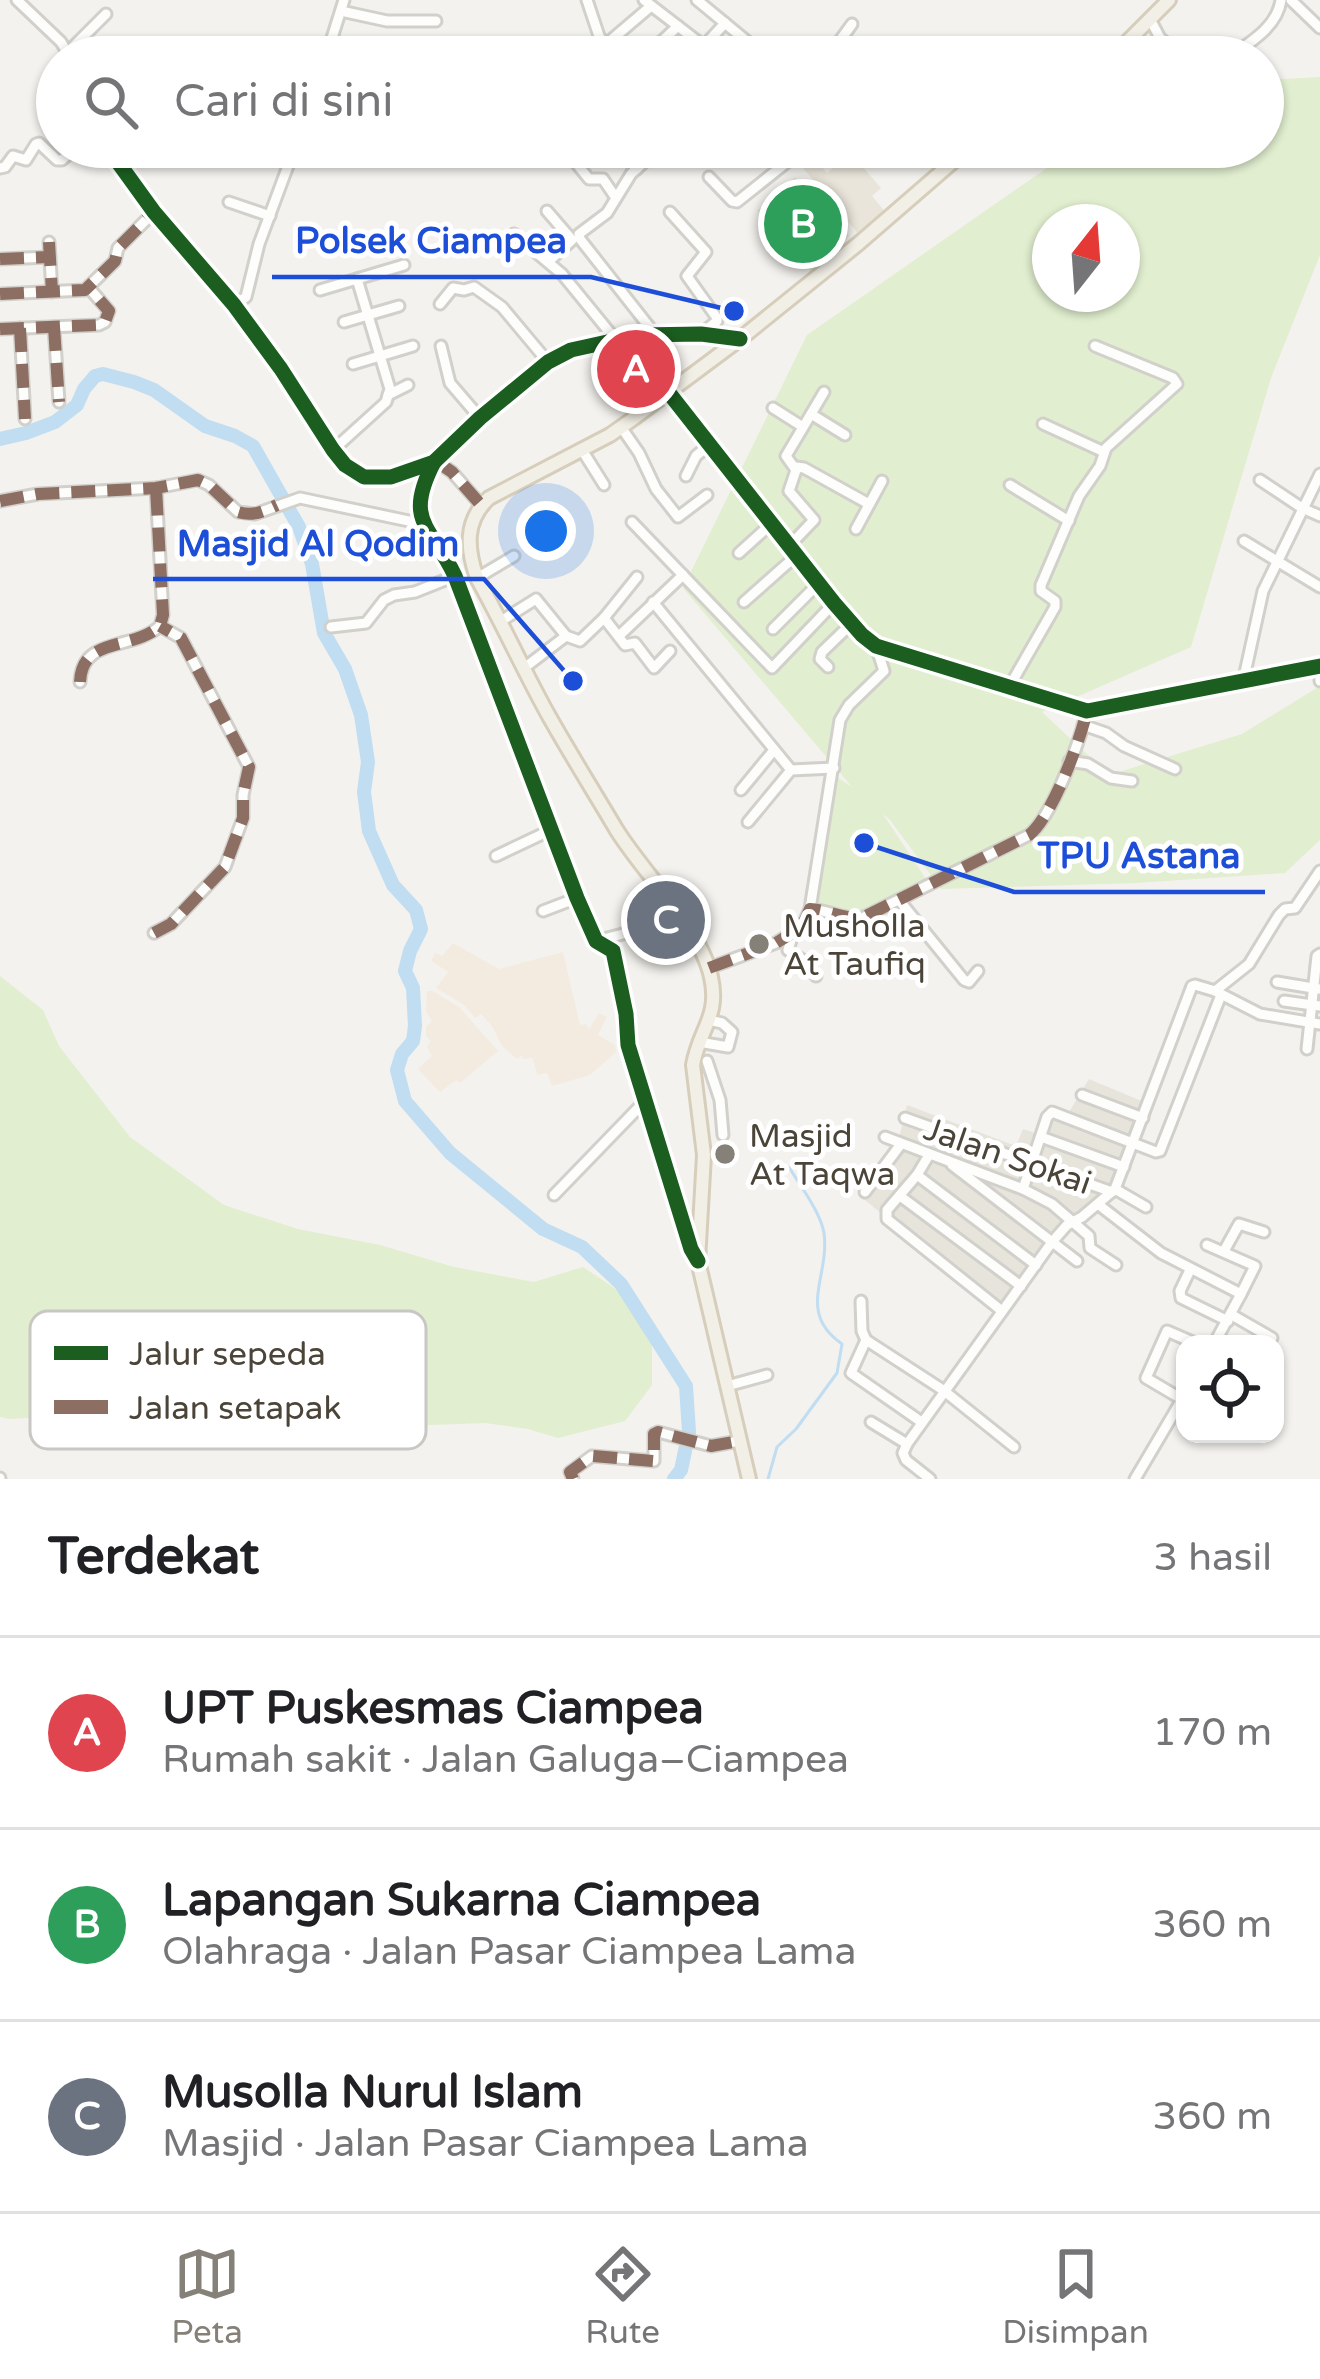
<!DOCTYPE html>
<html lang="id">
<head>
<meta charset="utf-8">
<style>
  :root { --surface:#fff; --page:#f2f2f2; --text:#202124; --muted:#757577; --line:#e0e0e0; --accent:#868178 }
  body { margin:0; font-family:"Varela Round",sans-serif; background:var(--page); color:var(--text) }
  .controls { position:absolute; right:36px; bottom:36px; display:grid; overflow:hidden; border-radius:24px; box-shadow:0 3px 9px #0004 }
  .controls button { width:108px; height:108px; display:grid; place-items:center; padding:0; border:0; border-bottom:3px solid var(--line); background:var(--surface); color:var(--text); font:60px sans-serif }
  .compass { position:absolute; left:1032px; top:204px; width:108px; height:108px; border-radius:50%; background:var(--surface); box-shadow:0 3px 9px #0004; rotate:17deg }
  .you { position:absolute; left:546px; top:531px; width:42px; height:42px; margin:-30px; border:9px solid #fff; border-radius:50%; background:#1a73e8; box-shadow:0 0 0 18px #1a73e833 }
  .badge { display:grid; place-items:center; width:78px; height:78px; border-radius:50%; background:var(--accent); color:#fff; font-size:39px; font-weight:700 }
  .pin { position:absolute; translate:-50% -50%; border:6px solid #fff; box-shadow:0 3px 12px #0006 }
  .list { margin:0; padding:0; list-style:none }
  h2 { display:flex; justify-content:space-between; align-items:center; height:156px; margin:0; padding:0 48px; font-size:51px }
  h2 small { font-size:39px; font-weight:400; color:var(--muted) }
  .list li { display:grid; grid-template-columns:78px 1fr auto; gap:36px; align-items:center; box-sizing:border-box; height:192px; padding:0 48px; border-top:3px solid var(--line) }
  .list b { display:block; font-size:45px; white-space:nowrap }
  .list p { margin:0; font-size:39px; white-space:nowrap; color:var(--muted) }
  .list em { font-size:39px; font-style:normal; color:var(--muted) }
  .icon { flex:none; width:66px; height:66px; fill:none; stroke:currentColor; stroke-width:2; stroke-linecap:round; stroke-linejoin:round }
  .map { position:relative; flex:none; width:1320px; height:1479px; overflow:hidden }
  .search { position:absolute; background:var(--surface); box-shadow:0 3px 9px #0004; left:36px; right:36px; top:36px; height:132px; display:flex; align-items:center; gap:30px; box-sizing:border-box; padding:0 42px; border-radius:66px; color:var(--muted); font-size:45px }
  .sheet { height:732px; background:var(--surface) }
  nav { display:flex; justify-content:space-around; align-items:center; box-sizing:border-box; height:168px; border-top:3px solid var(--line); background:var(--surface); font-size:33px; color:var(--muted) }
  nav a { display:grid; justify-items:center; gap:6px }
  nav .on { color:var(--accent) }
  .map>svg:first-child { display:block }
  .residential { fill:#e7e4dc }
  .commercial { fill:#f3ebdf }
  .education { fill:#eae5da }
  .green { fill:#e1eecf; fill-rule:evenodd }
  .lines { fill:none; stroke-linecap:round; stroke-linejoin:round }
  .stream { stroke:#c0ddf1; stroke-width:3 }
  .river { stroke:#c0ddf1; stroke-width:14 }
  .minor-casing { stroke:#d2d0cb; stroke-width:15 }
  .major-casing { stroke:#d6cebb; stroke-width:18 }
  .minor { stroke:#fdfdfc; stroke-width:9 }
  .major { stroke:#f2efe6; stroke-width:12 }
  .quiet { stroke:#8d6e63; stroke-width:12; stroke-dasharray:24 12; stroke-linecap:butt }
  .cycleway-casing { stroke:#fff; stroke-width:22 }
  .cycleway { stroke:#1b5e20; stroke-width:15 }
  .poi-dot { fill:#868178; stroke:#fff; stroke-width:4.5 }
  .labels { text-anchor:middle; stroke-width:10; stroke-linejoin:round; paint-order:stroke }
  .poi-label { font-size:33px; fill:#4b4439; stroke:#fff; text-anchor:start }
  .street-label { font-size:33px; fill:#4b4439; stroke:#fff }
  .key { fill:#fff; stroke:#c9c7c4; stroke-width:3 }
  .key-label { font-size:33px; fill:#4b4439 }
  .leader { fill:none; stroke:#1d4ed8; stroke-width:4.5 }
  .callout-dot { fill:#1d4ed8; stroke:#fff; stroke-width:4.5 }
  .callout-label { font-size:36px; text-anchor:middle; font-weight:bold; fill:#1d4ed8; stroke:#fff; stroke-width:10; stroke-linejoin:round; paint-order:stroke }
</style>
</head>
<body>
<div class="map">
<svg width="1320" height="1479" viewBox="0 0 1320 1479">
  <rect width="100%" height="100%" fill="#f4f2ee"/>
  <!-- residential -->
  <path class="residential" d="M 1089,1079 L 1144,1102 L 1114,1187 L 1070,1219 L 1000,1306 L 862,1198 L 896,1150 L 907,1105 L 1016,1146 L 1023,1129 L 1045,1136 L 1053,1114 L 1066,1117 Z"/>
  <!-- commercial -->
  <g class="commercial">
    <path d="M 453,943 L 499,969 L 563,952 L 580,1025 L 586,1024 L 589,1029 L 599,1013 L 607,1017 L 598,1035 L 615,1045 L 616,1052 L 590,1075 L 552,1086 L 547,1073 L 537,1075 L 533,1058 L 523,1059 L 522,1055 L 517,1059 L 502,1046 L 492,1026 L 481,1014 L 475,1018 L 464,1005 L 436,988 L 448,972 L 431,961 L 435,953 L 442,956 Z"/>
    <path d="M 427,991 L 433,991 L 460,1008 L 498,1051 L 460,1083 L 456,1080 L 440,1092 L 418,1069 L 432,1056 L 427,1047 L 431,1041 L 426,1035 L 426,1027 L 432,1021 L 426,1011 Z"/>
  </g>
  <!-- education -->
  <path class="education" d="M 814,158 L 827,173 L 841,161 L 846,166 L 855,158 L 881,188 L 872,196 L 887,214 L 860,236 L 803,168 Z"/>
  <!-- green -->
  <g class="green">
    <path d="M 1320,77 L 1320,255 L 1271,378 L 1191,647 L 1042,712 L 1109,775 L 1242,734 L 1320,686 L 1320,840 L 1285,873 L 1136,883 L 941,889 L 890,820 L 883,814 L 926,879 L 882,906 L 860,915 L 814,904 L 838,778 L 852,787 L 683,588 L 807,335 L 1077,147 L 1263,147 L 1263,80 ZM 1050,222 L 1122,222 L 1122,294 L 1050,294 Z"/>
    <path d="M 795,177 L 849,236 L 811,271 L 757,211 Z"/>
    <path d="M 0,976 L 43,1010 L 59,1046 L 130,1137 L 224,1205 L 298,1229 L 380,1245 L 454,1267 L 534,1282 L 583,1267 L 631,1299 L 652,1339 L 652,1385 L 625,1421 L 558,1438 L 528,1429 L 485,1423 L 351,1428 L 294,1416 L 228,1386 L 137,1412 L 10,1419 L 0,1417 Z"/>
  </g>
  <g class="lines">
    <!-- stream -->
    <g class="stream">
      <path d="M 676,1477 L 679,1479"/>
      <path d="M 768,1479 L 777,1447 L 796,1429 L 837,1373 L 842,1344 C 796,1312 830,1277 824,1233 C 820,1211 800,1186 789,1167"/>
    </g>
    <!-- river -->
    <path class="river" d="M 0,439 L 26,433 L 55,422 L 77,405 L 84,389 L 95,376 L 103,374 L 134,382 L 154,390 L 205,426 L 235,436 L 253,446 L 299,527 L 312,564 L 324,633 L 345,669 L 361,715 L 368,762 L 364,792 L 369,831 L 393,885 L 416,910 L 421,929 L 410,951 L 405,971 L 413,988 L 415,1026 L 413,1041 L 402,1054 L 397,1070 L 405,1101 L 450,1153 L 543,1229 L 582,1247 L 621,1284 L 686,1386 L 689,1432 L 681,1470 L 674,1479"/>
    <defs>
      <g id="minor">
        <path d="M 17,0 L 61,42 L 70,57"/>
        <path d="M 587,0 L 599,36 L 614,57"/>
        <path d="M 644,0 L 705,47"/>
        <path d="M 697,0 L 766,57"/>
        <path d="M 1291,0 L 1320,28"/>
        <path d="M 341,11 L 387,21 L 436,21"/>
        <path d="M 1150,19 L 1160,38 L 1182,57"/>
        <path d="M 604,46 L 651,6"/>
        <path d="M 67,53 L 106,14"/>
        <path d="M 326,57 L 344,0"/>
        <path d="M 645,57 L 678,26"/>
        <path d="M 694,57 L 725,23"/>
        <path d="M 828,57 L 852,24"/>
        <path d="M 881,57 C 892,41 907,44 919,57"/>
        <path d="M 1229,57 C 1251,42 1277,27 1281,0"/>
        <path d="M 107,147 L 154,212 L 234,305 L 281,369 L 333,450 L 345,465 L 364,477 L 391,477 L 434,462 L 480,418 L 548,362 L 571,350 L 639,335 L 701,334 L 740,339"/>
        <path d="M 563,147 L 589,179 L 603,179 L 616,198"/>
        <path d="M 614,147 L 637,169"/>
        <path d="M 836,147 L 954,161"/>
        <path d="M 0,168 L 5,167 L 13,156 L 26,160 L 36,144 L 39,143 L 57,160 L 62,160 L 76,147"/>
        <path d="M 709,177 L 732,201 L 737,202 L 806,147"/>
        <path d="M 229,202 L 270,216"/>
        <path d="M 547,211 L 572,240 L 548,262"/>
        <path d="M 670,212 L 706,252 L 687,276 L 717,318 L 717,321 L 701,334"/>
        <path d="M 514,234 L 562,274 L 615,339"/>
        <path d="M 49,242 L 52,292"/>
        <path d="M 0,259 L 50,257"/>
        <path d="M 320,290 L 404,265"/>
        <path d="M 0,294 L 85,290 L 115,261 L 118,248 L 154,212"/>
        <path d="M 440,304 L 453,288 L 464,290 L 474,287 L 502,307 L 548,362"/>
        <path d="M 234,305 L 246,297 L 259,244 L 295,147"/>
        <path d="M 344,322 L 399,306"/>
        <path d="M 54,327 L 59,402"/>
        <path d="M 20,328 L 25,419"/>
        <path d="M 0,329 L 99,325 L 105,322 L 109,311 L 89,288"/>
        <path d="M 654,333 L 580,239 L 579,234 L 607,213 L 631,174 L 661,147"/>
        <path d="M 441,346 L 450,383 L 480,418"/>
        <path d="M 353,364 L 413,346"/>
        <path d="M 669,393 L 834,603 L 862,635 L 876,646 L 1087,711 L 1320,666"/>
        <path d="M 388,395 L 408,385"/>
        <path d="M 773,408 L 803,427"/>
        <path d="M 811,414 L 845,435"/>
        <path d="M 1043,424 L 1104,452"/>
        <path d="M 621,427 L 639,453 L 656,489 L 678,517 L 707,495"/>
        <path d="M 333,450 L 386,402 L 390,389 L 357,279"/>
        <path d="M 582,450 L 604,485"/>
        <path d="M 436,461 L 452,472 L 481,505"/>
        <path d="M 434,462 C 403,522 431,525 455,576 L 577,898 L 596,941 L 613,951 L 626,1014 L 628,1045 L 691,1249 L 698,1261"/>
        <path d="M 796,467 L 804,468 L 869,504"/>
        <path d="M 686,476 L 696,456 L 710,444"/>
        <path d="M 1260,480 L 1302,508 L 1320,516"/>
        <path d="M 1010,485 L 1069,521"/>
        <path d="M 0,501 L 38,494 L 156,488 L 198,480 L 209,485 L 238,512 L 255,514 L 300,498 L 423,524"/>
        <path d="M 632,522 L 772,668 L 834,603"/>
        <path d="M 856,529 L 882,481"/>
        <path d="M 1244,541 L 1320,587"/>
        <path d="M 790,545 L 814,520 L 789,491 L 796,470 L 786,456 L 824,392"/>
        <path d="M 739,553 L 772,523"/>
        <path d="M 477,578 L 514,556"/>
        <path d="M 653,602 L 791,770"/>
        <path d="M 744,602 L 797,555"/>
        <path d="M 604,618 L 625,645 L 635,643 L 654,668 L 670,651"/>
        <path d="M 501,621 L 536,599 L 566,636 L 580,641 L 604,618 L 637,577"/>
        <path d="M 331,627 L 366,623 L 384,600 L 394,595 L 415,592 L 455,576"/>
        <path d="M 773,629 L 819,583"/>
        <path d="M 620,635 L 683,575"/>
        <path d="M 828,667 L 820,659 L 822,652 L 852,623"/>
        <path d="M 524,668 L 566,636"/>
        <path d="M 1320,679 L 1320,681"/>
        <path d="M 80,682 C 82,636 132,651 160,626 L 163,615 L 156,488"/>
        <path d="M 1243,682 L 1263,591 L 1320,474"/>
        <path d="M 1008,689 L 1055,607 L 1055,601 L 1041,591 L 1041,585 L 1079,496 L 1100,466 L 1106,448 L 1177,384 L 1173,378 L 1095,346"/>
        <path d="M 1083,725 L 1106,733 L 1124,746 L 1175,769"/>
        <path d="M 1069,761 L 1088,764 L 1111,778 L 1132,781"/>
        <path d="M 741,790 L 774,750"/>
        <path d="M 748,822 L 791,770 L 834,768"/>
        <path d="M 496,856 L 553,829"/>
        <path d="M 899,900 L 964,980 L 969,982 L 978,971"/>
        <path d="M 810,909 C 827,910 846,920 862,918 L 1029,835 C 1052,817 1080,741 1087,711"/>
        <path d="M 543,911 L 577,898"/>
        <path d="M 794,931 L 788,950 L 805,962 L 816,976"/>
        <path d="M 154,933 L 171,924 L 225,867 L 243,818 L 243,795 L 249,767 L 181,638 L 160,626"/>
        <path d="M 596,941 L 634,931 L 684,924"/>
        <path d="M 709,968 L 776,943 L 802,927 L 810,909 L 840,720 L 849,705 L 884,671 L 876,646"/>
        <path d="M 1277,982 L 1319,989"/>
        <path d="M 1215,991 L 1249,964 L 1279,915 L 1285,909 L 1295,908 L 1320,871"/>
        <path d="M 1284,1001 L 1320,1006"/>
        <path d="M 699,1042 L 728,1047 L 732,1032 L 722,1023 L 709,1020"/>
        <path d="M 1307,1049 L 1317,956 L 1320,954"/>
        <path d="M 707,1061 L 720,1100 L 723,1135"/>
        <path d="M 1082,1095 L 1143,1118"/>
        <path d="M 905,1118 L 1112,1192"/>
        <path d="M 885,1137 L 1023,1189 L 1052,1204 L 1089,1236 L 1090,1248 L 1116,1265"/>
        <path d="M 1041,1137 L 1124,1167"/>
        <path d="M 929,1155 L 917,1175 L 887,1210 L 887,1219 L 1002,1311"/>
        <path d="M 952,1165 L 1077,1261"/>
        <path d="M 917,1175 L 1036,1265"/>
        <path d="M 1023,1189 L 1047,1117 L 1052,1112 L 1156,1152 L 1160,1151 L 1221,995"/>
        <path d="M 1115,1189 L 1146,1207"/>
        <path d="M 865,1192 L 901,1144"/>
        <path d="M 554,1195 L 645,1101"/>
        <path d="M 900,1196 L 1021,1286"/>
        <path d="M 1099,1205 L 1161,1253 L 1241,1294 L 1214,1344"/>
        <path d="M 1207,1245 L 1255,1266 L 1241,1294"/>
        <path d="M 1224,1251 L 1239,1224 L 1264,1232"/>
        <path d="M 1190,1270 L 1180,1291 L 1181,1298 L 1228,1321"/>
        <path d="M 861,1301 L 862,1331 L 866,1340"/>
        <path d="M 1232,1315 L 1272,1338"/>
        <path d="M 727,1386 L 767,1375"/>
        <path d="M 1185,1401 L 1146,1378 L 1167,1331 L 1197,1344"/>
        <path d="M 920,1421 L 851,1373 L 866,1340 L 943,1390 L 1014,1447"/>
        <path d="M 871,1422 L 907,1444"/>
        <path d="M 0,1479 L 0,1478"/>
        <path d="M 573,1479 L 570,1472 L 592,1456 L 654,1461 L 654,1434 L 658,1432 L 711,1446 L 739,1441"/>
        <path d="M 930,1479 L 906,1460 L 903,1453 L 907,1444 L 1052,1242 L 1067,1225 L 1082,1217 L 1115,1189 L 1192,986 L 1195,985 L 1215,991 L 1260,1014 L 1320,1024"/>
        <path d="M 1135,1479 L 1184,1396"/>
      </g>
      <g id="major">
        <path d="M 1112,57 L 1169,0"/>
        <path d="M 749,1479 L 698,1261 L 704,1155 L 693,1065 C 699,1029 720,1017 711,977 C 700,927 643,873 616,829 C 594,792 571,755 550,718 C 524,672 503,624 477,578 C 467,549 464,521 489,498 L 610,435 L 634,418 L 740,339 L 858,244 L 970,147"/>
      </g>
    </defs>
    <!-- minor casing -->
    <use href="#minor" class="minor-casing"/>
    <!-- major casing -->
    <use href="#major" class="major-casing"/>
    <!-- minor -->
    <use href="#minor" class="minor"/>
    <!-- major -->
    <use href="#major" class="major"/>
    <!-- quiet -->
    <g class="quiet">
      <path d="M 49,242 L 52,292"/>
      <path d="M 0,259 L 50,257"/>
      <path d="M 0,294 L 85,290 L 115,261 L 118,248 L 154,212"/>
      <path d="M 54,327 L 59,402"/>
      <path d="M 20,328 L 25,419"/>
      <path d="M 0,329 L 99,325 L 105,322 L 109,311 L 89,288"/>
      <path d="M 436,461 L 452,472 L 481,505"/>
      <path d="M 0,501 L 38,494 L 156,488 L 198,480 L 209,485 L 238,512 C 254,517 264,511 277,505"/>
      <path d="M 80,682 C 82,636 132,651 160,626 L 163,615 L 156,488"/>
      <path d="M 154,933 L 171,924 L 225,867 L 243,818 L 243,795 L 249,767 L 181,638 L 160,626"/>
      <path d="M 709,968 L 776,943 L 802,927 L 810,909 C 827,910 846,920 862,918 L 1029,835 C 1052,817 1080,741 1087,711"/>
      <path d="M 573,1479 L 570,1472 L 592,1456 L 654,1461 L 654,1434 L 658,1432 L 711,1446 L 739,1441"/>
    </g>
    <defs>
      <g id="cycleway">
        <path d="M 107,147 L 154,212 L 234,305 L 281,369 L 333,450 L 345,465 L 364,477 L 391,477 L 434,462 L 480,418 L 548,362 L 571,350 L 639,335 L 701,334 L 740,339"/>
        <path d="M 669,393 L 834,603 L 862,635 L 876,646 L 1087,711 L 1320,666"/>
        <path d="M 434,462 C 403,522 431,525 455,576 L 577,898 L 596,941 L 613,951 L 626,1014 L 628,1045 L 691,1249 L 698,1261"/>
      </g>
    </defs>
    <!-- cycleway casing -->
    <use href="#cycleway" class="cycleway-casing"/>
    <!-- cycleway -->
    <use href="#cycleway" class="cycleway"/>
  </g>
  <!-- markers -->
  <g class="poi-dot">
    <circle cx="759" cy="944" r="12"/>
    <circle cx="725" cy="1154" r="12"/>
  </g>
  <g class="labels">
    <!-- poi labels -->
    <g class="poi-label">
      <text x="783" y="937">Musholla<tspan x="783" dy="38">At Taufiq</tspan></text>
      <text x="749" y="1147">Masjid<tspan x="749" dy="38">At Taqwa</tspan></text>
    </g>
    <!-- street labels -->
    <g class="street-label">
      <text transform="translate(1008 1155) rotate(19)" y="12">Jalan Sokai</text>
    </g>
  </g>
  <!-- legend -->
  <rect x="30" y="1311" width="396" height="138" rx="18" class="key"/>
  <rect x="54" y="1346" width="54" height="14" fill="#1b5e20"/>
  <rect x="54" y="1400" width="54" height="14" fill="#8d6e63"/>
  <g class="key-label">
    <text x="129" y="1365">Jalur sepeda</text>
    <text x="129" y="1419">Jalan setapak</text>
  </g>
  <!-- callouts -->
  <path class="leader" d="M734 311L591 277H272M573 681L484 579H153M864 843L1014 892H1265"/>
  <g class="callout-dot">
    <circle cx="734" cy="311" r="12"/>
    <circle cx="573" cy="681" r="12"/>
    <circle cx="864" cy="843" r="12"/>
  </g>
  <g class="callout-label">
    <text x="431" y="253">Polsek Ciampea</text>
    <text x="318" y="556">Masjid Al Qodim</text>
    <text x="1139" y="868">TPU Astana</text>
  </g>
</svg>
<div class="controls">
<button><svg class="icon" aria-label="locate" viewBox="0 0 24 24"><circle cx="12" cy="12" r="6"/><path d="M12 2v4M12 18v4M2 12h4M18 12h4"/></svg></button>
</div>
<svg class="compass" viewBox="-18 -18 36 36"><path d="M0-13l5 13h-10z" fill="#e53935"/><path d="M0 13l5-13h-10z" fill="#757577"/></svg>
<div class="you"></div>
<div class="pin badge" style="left:636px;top:369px;background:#e0444e">A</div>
<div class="pin badge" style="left:803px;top:224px;background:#2e9e5b">B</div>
<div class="pin badge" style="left:666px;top:920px;background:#6b7280">C</div>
<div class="search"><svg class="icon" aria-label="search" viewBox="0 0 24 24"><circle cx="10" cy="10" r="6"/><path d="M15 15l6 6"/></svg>Cari di sini</div>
</div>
<section class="sheet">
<h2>Terdekat<small>3 hasil</small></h2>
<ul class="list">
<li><span class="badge" style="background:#e0444e">A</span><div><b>UPT Puskesmas Ciampea</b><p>Rumah sakit · Jalan Galuga–Ciampea</p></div><em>170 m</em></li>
<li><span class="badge" style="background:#2e9e5b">B</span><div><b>Lapangan Sukarna Ciampea</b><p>Olahraga · Jalan Pasar Ciampea Lama</p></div><em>360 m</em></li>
<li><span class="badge" style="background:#6b7280">C</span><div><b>Musolla Nurul Islam</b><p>Masjid · Jalan Pasar Ciampea Lama</p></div><em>360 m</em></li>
</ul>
</section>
<nav>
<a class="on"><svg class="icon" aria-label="map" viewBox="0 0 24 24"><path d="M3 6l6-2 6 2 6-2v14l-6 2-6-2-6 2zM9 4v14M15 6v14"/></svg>Peta</a>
<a><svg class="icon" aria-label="directions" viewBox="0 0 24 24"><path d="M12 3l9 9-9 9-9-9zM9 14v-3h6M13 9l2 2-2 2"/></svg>Rute</a>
<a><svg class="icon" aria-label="saved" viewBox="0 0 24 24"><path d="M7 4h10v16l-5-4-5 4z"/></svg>Disimpan</a>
</nav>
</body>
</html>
